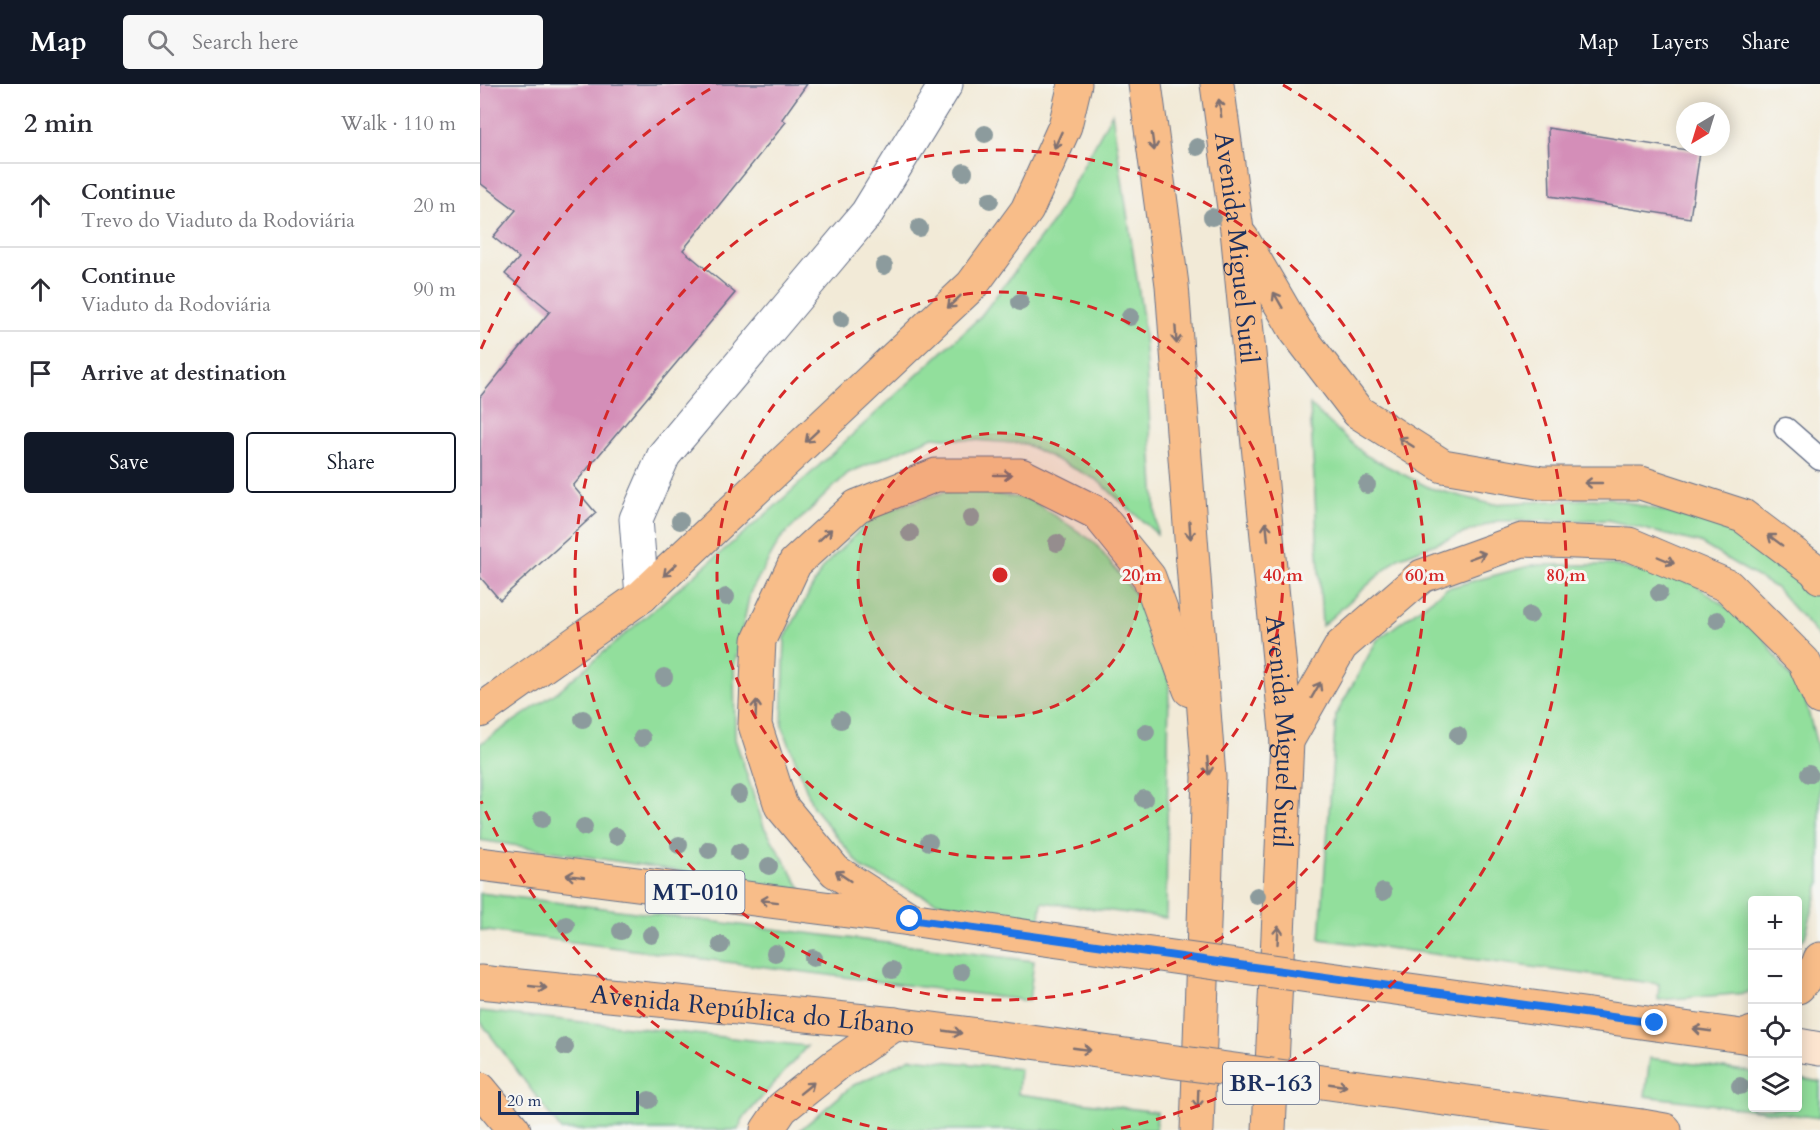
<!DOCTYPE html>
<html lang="en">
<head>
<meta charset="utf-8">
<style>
  :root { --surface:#fff; --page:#f7f7f7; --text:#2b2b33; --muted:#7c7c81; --line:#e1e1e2; --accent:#111827 }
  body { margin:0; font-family:Cardo,serif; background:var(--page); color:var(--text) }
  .controls { position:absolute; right:18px; bottom:18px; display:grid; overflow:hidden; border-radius:6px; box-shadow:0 3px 15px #0003 }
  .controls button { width:54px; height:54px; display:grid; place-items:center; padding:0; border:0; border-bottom:2px solid var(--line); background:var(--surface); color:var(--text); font:30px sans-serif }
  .compass { position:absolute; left:1196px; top:18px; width:54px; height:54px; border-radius:50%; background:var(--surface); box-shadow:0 3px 15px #0003; rotate:218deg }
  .scale { position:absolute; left:18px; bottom:15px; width:141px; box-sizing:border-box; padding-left:6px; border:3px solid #1b2f5e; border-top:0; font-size:16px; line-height:21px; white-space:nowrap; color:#1b2f5e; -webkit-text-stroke:4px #f6f6f2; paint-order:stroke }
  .stop { position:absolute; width:18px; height:18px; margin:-14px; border:4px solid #1a73e8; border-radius:50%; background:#fff }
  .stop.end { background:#1a73e8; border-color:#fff; box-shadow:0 2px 6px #0008 }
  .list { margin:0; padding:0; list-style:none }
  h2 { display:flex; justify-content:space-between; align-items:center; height:78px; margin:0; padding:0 24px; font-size:26px }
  h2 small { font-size:20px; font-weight:400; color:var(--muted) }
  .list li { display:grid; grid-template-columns:39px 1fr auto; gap:18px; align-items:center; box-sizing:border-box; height:84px; padding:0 24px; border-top:2px solid var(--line) }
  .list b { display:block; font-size:22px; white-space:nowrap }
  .list p { margin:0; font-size:20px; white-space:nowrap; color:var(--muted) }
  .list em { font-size:20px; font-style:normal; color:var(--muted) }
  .actions { display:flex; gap:12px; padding:18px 24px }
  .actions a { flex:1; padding:14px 0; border:2px solid var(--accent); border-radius:6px; text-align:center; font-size:21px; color:var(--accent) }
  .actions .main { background:var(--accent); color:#fff }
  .icon { flex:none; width:33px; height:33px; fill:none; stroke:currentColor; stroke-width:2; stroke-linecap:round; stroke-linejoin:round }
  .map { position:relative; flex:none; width:1340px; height:1046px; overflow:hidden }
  header { display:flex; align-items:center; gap:36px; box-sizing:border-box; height:84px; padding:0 30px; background:var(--accent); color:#fff }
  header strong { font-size:28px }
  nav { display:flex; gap:33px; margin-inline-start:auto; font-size:21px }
  .search { width:420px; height:54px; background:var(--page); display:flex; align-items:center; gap:15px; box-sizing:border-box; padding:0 21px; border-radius:6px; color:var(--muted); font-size:22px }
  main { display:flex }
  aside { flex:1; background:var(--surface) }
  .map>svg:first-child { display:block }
  .green { fill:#92df9c; stroke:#56877d; stroke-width:1.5 }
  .building { fill:#d48eb8 }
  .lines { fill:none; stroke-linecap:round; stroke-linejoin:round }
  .lane-casing { stroke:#667088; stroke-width:25 }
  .street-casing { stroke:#667088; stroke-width:35 }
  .secondary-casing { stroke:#667088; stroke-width:35 }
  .primary-casing { stroke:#667088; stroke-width:35 }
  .highway-casing { stroke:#667088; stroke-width:35 }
  .lane { stroke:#fff; stroke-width:22 }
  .street { stroke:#fff; stroke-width:33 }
  .secondary { stroke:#fce5d0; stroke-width:33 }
  .primary { stroke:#f8bd89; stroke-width:33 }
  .highway { stroke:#f8bd89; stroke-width:33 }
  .primary-bridge-casing { stroke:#667088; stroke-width:35; stroke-linecap:butt }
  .primary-bridge { stroke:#f8bd89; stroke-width:33 }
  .tree { fill:#8c9b9d }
  .oneway { stroke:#7e6f71 }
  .route { stroke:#1a73e8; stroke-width:8 }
  .ring { fill:none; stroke:#d62828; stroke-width:3; stroke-dasharray:10 8 }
  .labels { text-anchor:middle; stroke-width:6; stroke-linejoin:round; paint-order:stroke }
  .shield { fill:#f6f6f2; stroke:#5d6b8a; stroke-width:1.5 }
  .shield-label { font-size:24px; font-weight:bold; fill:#1b2f5e }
  .street-label { font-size:26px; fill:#1b2f5e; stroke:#f6f6f2 }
  .centre { fill:#d62828; stroke:#f6f6f2; stroke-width:3 }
  .ring-label { font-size:18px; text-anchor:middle; font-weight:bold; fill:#d62828; stroke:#f6f6f2; stroke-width:6; stroke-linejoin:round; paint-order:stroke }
</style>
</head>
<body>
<header>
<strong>Map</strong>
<div class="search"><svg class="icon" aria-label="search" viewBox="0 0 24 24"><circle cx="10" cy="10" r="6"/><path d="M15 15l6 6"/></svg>Search here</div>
<nav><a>Map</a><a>Layers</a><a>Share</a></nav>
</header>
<main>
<aside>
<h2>2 min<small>Walk · 110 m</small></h2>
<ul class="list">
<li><svg class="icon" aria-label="ahead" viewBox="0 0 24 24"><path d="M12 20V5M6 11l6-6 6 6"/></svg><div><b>Continue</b><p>Trevo do Viaduto da Rodoviária</p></div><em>20 m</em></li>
<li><svg class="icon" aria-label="ahead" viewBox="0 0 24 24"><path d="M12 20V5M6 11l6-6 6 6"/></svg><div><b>Continue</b><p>Viaduto da Rodoviária</p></div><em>90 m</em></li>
<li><svg class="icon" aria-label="arrive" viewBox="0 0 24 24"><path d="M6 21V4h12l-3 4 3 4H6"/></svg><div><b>Arrive at destination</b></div></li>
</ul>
<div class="actions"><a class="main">Save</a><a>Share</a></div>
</aside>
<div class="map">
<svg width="1340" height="1046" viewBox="0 0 1340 1046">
  <rect width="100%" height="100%" fill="#f6f6f2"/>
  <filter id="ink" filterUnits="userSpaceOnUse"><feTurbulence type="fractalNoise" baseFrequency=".0167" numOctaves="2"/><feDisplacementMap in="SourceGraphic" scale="12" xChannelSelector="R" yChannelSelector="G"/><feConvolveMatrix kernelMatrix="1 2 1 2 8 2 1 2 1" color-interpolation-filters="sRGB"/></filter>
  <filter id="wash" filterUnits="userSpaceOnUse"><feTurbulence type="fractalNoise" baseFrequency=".008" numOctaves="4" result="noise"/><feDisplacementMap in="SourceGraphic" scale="24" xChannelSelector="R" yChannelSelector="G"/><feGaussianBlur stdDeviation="1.35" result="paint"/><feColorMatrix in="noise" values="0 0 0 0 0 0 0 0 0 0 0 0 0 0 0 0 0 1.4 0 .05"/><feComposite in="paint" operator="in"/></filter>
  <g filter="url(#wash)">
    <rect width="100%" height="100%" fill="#f2ead7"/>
    <!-- green -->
    <g class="green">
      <path d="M 632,29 L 663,235 L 677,450 L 617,396 L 545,360 L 453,353 L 368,389 L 301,454 L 270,509 L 254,583 L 255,655 L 284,743 L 322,806 L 0,756 L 0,660 L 77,608 L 292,425 L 500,233 L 574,136 Z"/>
      <path d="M 830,321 L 885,371 L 950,404 L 1011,420 L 1129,414 L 1244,442 L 1337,509 L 1340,514 L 1340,554 L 1296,504 L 1220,459 L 1128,436 L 1017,437 L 918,474 L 842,542 Z"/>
      <path d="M 474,405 L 550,415 L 614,458 L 664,521 L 689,596 L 686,834 L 562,818 L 560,835 L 457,818 L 383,785 L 333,723 L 302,641 L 305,554 L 343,483 L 397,429 Z"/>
      <path d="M 1053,481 L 1133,481 L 1213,499 L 1279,547 L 1325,615 L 1340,673 L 1340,799 L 1325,853 L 1318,860 L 1318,816 L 1272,816 L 1272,904 L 1267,909 L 1178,916 L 1179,900 L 840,855 L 856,631 L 897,556 L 967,504 Z"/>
      <path d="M 0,809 L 554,877 L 549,917 L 0,846 Z"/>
      <path d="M 0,927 L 327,962 L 263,1035 L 258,1046 L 81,1046 L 0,937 Z"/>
      <path d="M 431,974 L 540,985 L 538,1010 L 677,1028 L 676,1046 L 320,1046 L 372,1002 Z"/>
      <path d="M 1170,974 L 1272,988 L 1272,1024 L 1318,1024 L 1318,994 L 1340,998 L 1340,1034 L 1165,1012 Z"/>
    </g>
    <g id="blocks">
      <!-- building -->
      <g class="building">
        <path d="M 0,0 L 327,0 L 302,35 L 306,38 L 203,166 L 255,209 L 93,402 L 116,429 L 20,516 L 0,493 L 0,313 L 70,227 L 25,190 L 39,174 L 13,153 L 36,126 L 0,99 Z"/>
        <path d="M 1068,44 L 1220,68 L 1210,134 L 1070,112 Z"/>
      </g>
    </g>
  </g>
  <g filter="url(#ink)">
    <use href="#blocks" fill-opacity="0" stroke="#667088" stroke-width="1.5"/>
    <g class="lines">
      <defs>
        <path id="lane" d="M 1306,345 L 1340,375"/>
        <path id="street" d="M 162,512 L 156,435 L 184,371 L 387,129 L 466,0"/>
        <path id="secondary" d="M 1318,961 L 1340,965"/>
        <g id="primary">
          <path d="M 0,780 L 430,835 L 557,854"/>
          <path d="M 814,890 L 1269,953"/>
          <path id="s1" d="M 0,898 L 415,940 L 544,957"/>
          <path d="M 1162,1042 L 1185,1046"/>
        </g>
        <g id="highway">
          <path d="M 665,0 L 692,201 L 729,693 L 717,1046"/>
          <path id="s2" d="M 737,0 L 757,146 L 807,657 L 789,1046"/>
          <path d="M 762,154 L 816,247 L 878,328 L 963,382 L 1062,399 L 1161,399 L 1263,432 L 1335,486 L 1340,493"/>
          <path d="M 0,627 L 162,512 L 492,201 L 547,126 L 585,42 L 595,0"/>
          <path d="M 807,657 L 861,562 L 942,492 L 1042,456 L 1149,460 L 1248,502 L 1324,578 L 1340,614"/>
          <path d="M 430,835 L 355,787 L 301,722 L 275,641 L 279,556 L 315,479 L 377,422 L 456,391 L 541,391 L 617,429 L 669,493 L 710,606"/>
          <path d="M 1318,903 L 1337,883 L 1340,875"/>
          <path d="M 1269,953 L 1272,949"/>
          <path d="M 0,1005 L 34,1046"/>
          <path d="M 287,1046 L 302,1024 L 356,981 L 415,940"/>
        </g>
      </defs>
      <!-- lane casing -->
      <use href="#lane" class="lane-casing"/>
      <!-- street casing -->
      <use href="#street" class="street-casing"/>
      <!-- secondary casing -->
      <use href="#secondary" class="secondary-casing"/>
      <!-- primary casing -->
      <use href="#primary" class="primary-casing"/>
      <!-- highway casing -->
      <use href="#highway" class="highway-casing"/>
      <!-- lane -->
      <use href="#lane" class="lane"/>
      <!-- street -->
      <use href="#street" class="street"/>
      <!-- secondary -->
      <use href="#secondary" class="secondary"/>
      <!-- primary -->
      <use href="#primary" class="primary"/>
      <!-- highway -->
      <use href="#highway" class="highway"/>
      <defs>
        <g id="primary-bridge">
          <path d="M 557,854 L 814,890"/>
          <path d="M 544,957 L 1162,1042"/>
        </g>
      </defs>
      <!-- primary-bridge casing -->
      <use href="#primary-bridge" class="primary-bridge-casing"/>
      <!-- primary-bridge -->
      <use href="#primary-bridge" class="primary-bridge"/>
    </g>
    <!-- trees -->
    <g class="tree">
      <circle cx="505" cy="50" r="9"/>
      <circle cx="717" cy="63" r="9"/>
      <circle cx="484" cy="88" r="9"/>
      <circle cx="510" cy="116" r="9"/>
      <circle cx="732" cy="133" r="9"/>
      <circle cx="439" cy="144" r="9"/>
      <circle cx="404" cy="182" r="9"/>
      <circle cx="540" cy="218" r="9"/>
      <circle cx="650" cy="233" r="9"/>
      <circle cx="361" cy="235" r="9"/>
      <circle cx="887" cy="401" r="9"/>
      <circle cx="491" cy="434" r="9"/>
      <circle cx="200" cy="437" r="9"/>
      <circle cx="430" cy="449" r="9"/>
      <circle cx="577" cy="459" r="9"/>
      <circle cx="1179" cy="509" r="9"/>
      <circle cx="246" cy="513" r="9"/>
      <circle cx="1050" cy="531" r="9"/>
      <circle cx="1237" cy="536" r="9"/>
      <circle cx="184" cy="593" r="9"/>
      <circle cx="103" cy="635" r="9"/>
      <circle cx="361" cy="636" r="9"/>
      <circle cx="666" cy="648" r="9"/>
      <circle cx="978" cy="651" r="9"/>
      <circle cx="162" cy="654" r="9"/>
      <circle cx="1329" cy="690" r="9"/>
      <circle cx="259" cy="710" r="9"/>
      <circle cx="664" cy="715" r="9"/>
      <circle cx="62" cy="735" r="9"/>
      <circle cx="104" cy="743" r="9"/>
      <circle cx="136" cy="752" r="9"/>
      <circle cx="449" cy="758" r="9"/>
      <circle cx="199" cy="761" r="9"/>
      <circle cx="229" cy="766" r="9"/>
      <circle cx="259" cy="768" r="9"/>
      <circle cx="289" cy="782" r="9"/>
      <circle cx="903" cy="808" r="9"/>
      <circle cx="777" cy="812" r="9"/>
      <circle cx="86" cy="841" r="9"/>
      <circle cx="141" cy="847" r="9"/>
      <circle cx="171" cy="851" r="9"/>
      <circle cx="241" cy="861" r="9"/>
      <circle cx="295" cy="869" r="9"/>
      <circle cx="333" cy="874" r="9"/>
      <circle cx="412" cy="886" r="9"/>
      <circle cx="481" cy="888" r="9"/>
      <circle cx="85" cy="963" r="9"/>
      <circle cx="1260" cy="1002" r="9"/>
      <circle cx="169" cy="1016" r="9"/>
    </g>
    <!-- one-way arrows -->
    <defs><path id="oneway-shaft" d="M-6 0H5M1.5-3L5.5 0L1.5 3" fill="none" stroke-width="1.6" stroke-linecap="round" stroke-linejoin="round" transform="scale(1.5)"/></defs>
    <g class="oneway">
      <use href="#oneway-shaft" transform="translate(740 24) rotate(-98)"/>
      <use href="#oneway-shaft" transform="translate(578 56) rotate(114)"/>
      <use href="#oneway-shaft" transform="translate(673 58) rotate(82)"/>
      <use href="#oneway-shaft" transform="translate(798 216) rotate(-120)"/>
      <use href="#oneway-shaft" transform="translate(474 218) rotate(137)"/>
      <use href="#oneway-shaft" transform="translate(696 251) rotate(86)"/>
      <use href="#oneway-shaft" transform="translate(332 352) rotate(137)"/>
      <use href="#oneway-shaft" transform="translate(926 358) rotate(-148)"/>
      <use href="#oneway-shaft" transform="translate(523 391)"/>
      <use href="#oneway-shaft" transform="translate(1113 399) rotate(180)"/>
      <use href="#oneway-shaft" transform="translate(710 446) rotate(86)"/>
      <use href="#oneway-shaft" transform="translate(787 447) rotate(-96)"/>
      <use href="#oneway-shaft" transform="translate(345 451) rotate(-43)"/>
      <use href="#oneway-shaft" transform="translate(1295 456) rotate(-143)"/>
      <use href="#oneway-shaft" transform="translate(997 472) rotate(-20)"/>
      <use href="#oneway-shaft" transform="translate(1186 476) rotate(23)"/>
      <use href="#oneway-shaft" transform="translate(190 486) rotate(137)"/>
      <use href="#oneway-shaft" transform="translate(836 606) rotate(-60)"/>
      <use href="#oneway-shaft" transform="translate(276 625) rotate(-87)"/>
      <use href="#oneway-shaft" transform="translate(728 682) rotate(85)"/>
      <use href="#oneway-shaft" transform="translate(95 792) rotate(-173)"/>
      <use href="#oneway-shaft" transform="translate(363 792) rotate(-146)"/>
      <use href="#oneway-shaft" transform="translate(289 817) rotate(-173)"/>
      <use href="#oneway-shaft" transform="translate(798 851) rotate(-87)"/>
      <use href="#oneway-shaft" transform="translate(58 903) rotate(6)"/>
      <use href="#oneway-shaft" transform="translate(1222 946) rotate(-172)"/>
      <use href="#oneway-shaft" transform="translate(473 948) rotate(8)"/>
      <use href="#oneway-shaft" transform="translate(602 965) rotate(8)"/>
      <use href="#oneway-shaft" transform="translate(858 1001) rotate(8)"/>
      <use href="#oneway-shaft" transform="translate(327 1004) rotate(-39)"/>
      <use href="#oneway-shaft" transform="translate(718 1015) rotate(92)"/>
    </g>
  </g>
  <g class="lines" filter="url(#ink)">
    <!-- route -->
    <path class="route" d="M 430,835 L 1175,939"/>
  </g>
  <!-- distance rings -->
  <circle cx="520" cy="491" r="142" fill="#d62828" fill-opacity=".12"/>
  <g class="ring">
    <circle cx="520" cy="491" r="142"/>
    <circle cx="520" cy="491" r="283"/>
    <circle cx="520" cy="491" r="425"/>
    <path d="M407 1046A566 566 0 0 1 1 717M1 265A566 566 0 0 1 237 1M803 1A566 566 0 0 1 633 1046"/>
  </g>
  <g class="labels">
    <!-- shield labels -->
    <g class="shield">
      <rect x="165.5" y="787" width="99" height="42" rx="4.5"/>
      <rect x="743" y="978" width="96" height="42" rx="4.5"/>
    </g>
    <g class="shield-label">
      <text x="215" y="816">MT-010</text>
      <text x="791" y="1007">BR-163</text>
    </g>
    <!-- street labels -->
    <g class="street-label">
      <text dy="9" stroke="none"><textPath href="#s2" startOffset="165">Avenida Miguel Sutil</textPath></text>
      <text dy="9" stroke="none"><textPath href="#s2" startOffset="651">Avenida Miguel Sutil</textPath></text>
      <text dy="9" stroke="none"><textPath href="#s1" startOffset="274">Avenida República do Líbano</textPath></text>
    </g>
  </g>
  <circle cx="520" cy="491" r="9" class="centre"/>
  <g class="ring-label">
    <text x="662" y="497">20 m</text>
    <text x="803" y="497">40 m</text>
    <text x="945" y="497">60 m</text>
    <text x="1086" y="497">80 m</text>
  </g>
</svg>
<div class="controls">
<button>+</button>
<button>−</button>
<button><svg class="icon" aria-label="locate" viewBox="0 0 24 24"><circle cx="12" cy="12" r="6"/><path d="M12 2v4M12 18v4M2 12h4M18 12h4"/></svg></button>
<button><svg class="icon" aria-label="layers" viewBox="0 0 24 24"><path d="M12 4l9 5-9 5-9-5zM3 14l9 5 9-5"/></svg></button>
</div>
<svg class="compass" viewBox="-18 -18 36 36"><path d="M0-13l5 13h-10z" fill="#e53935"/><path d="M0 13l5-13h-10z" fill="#7c7c81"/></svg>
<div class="scale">20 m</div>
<div class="stop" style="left:430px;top:835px"></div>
<div class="stop end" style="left:1175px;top:939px"></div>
</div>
</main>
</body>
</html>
